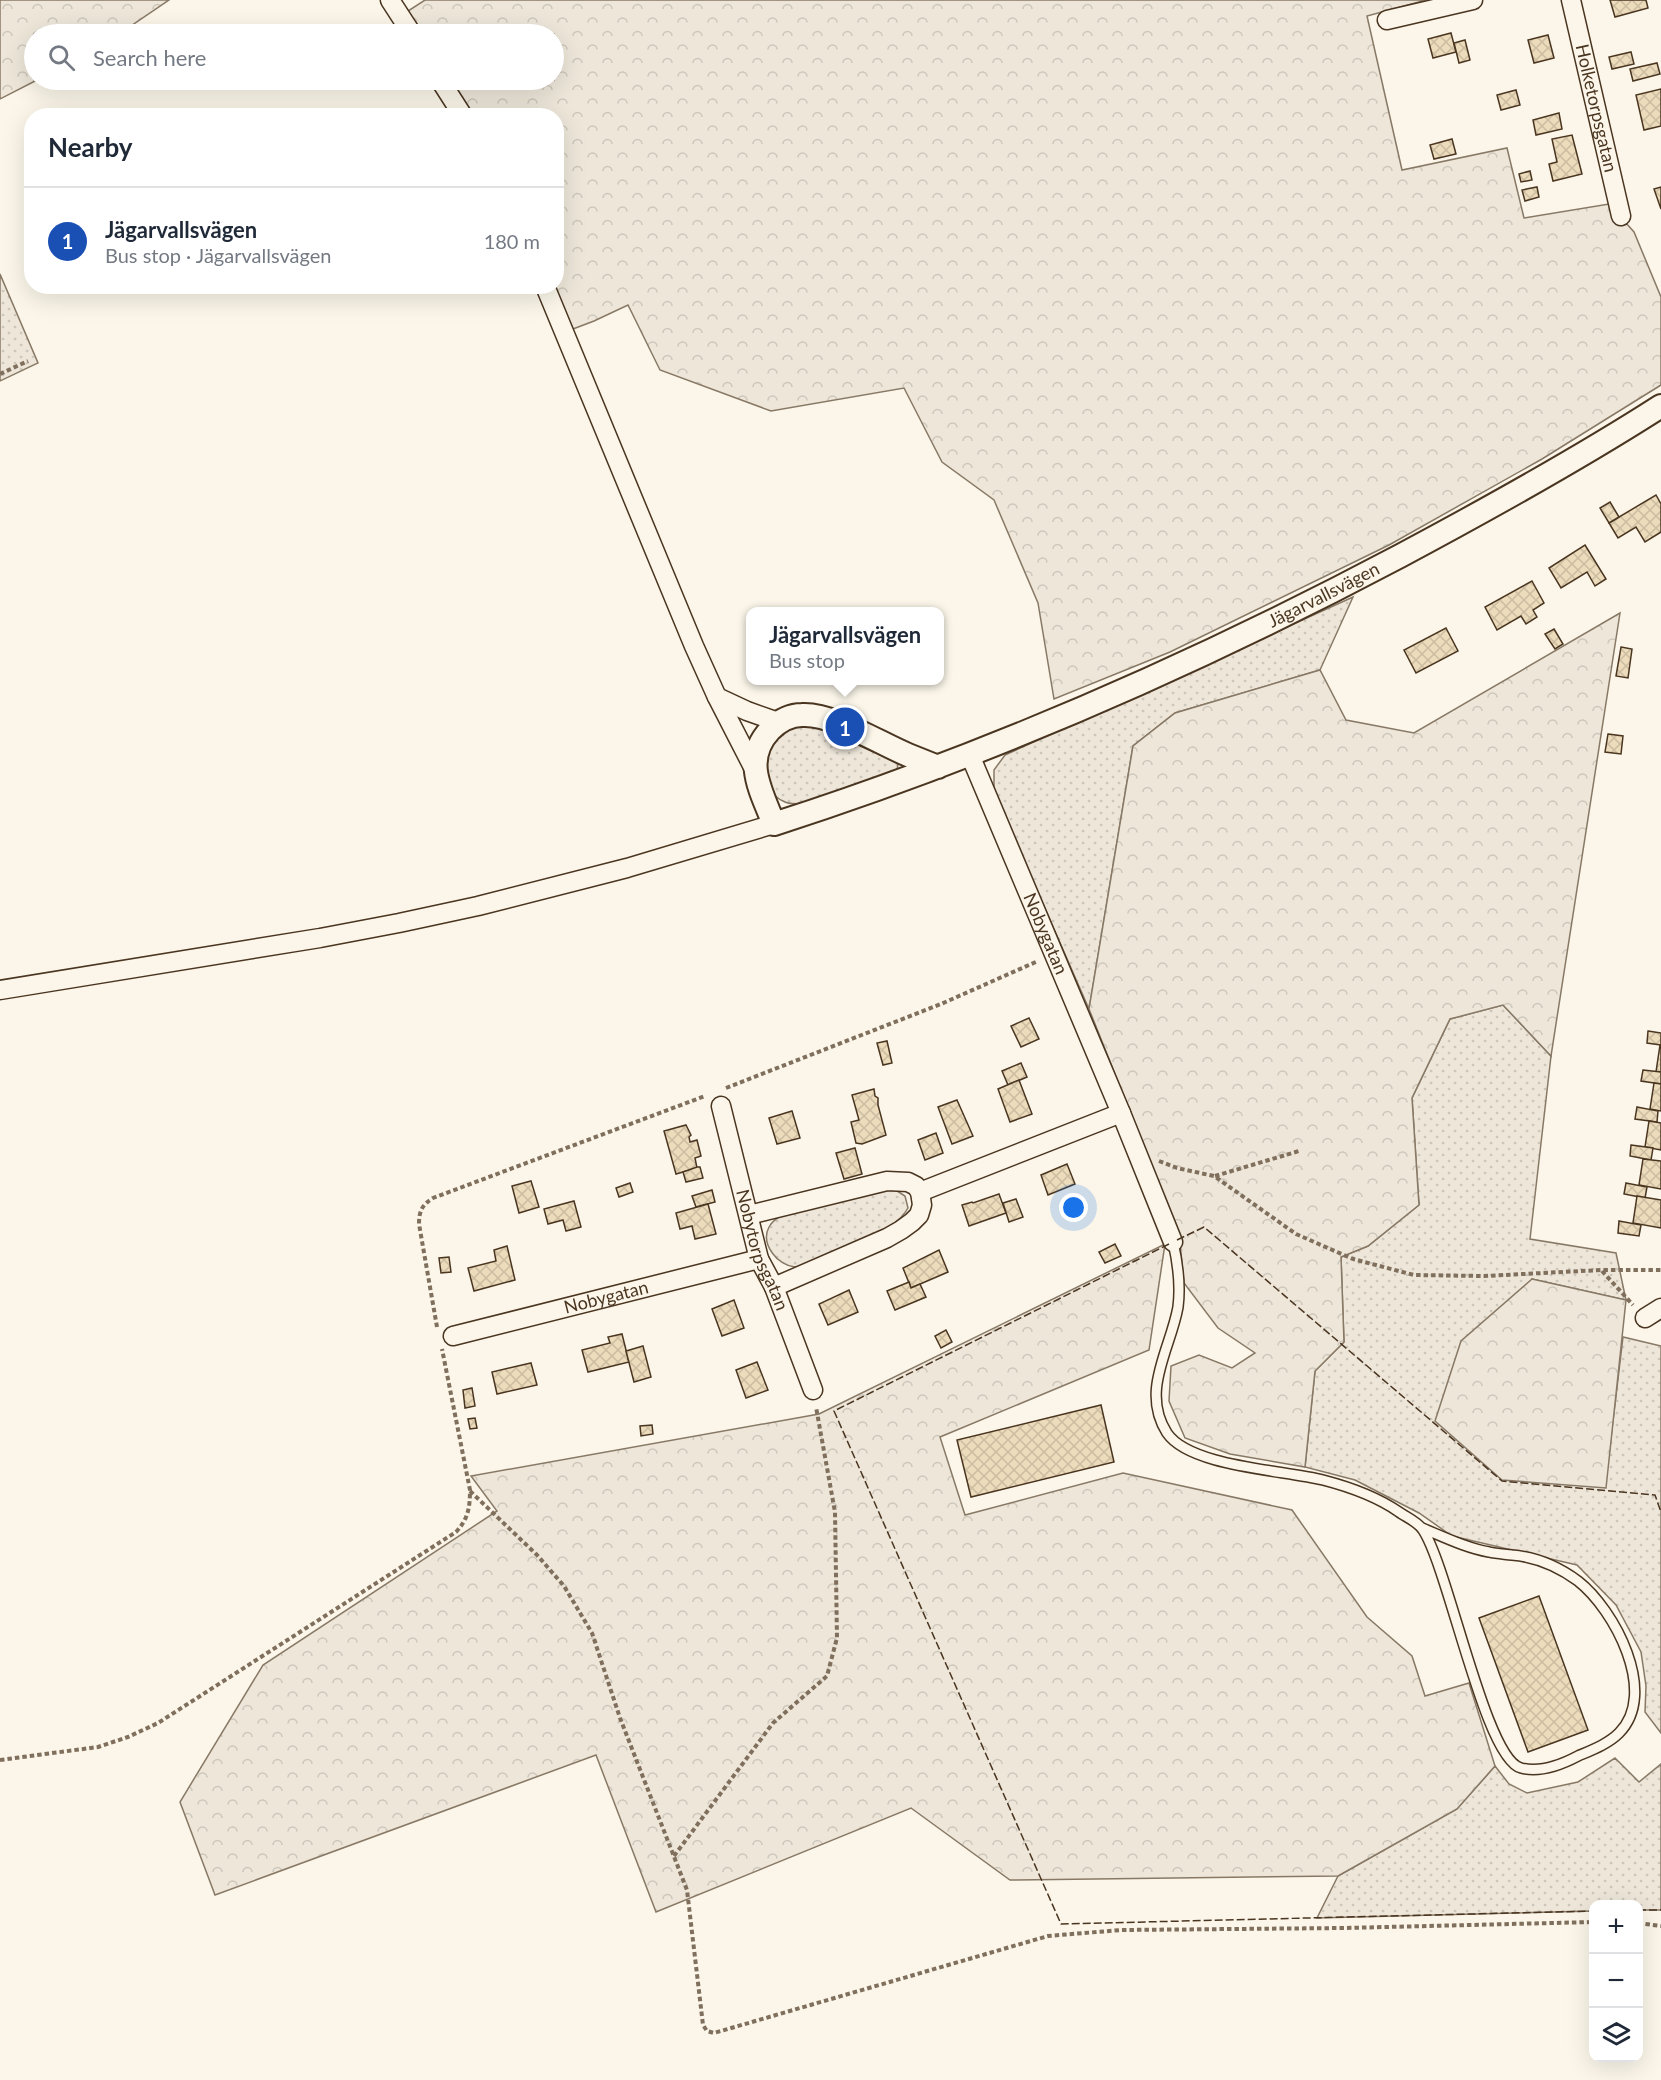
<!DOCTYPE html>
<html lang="en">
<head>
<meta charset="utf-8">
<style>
  :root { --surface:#fff; --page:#f2f2f3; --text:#1f2937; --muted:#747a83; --line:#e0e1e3; --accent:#1a73e8 }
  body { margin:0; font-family:Lato,sans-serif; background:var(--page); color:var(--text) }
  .controls { position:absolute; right:18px; bottom:18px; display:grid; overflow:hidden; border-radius:12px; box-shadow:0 6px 24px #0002 }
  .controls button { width:54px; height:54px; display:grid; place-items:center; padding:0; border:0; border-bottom:2px solid var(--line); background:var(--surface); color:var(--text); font:30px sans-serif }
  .you { position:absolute; left:1074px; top:1208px; width:21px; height:21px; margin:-15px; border:4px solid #fff; border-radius:50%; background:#1a73e8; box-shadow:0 0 0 9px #1a73e833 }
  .badge { display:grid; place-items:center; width:39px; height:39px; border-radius:50%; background:var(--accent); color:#fff; font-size:20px; font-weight:700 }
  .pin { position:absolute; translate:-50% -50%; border:3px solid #fff; box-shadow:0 2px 6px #0006 }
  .popup { position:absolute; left:746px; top:607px; width:198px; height:78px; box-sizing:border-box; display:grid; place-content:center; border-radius:12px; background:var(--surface); filter:drop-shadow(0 2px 4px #0005); font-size:20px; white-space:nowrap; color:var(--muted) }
  .popup b { font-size:22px; color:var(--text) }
  .popup::after { content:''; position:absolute; left:50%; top:100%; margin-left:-12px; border:12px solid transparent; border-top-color:var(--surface) }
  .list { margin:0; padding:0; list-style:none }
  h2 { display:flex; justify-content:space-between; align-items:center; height:78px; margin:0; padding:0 24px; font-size:26px }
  h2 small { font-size:20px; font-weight:400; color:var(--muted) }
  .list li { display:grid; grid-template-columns:39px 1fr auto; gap:18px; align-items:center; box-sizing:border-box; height:108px; padding:0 24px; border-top:2px solid var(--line) }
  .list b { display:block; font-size:22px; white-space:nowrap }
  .list p { margin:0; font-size:20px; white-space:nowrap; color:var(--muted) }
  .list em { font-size:20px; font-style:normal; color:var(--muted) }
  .icon { flex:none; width:33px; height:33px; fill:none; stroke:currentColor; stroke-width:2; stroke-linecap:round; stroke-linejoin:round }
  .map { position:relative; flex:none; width:1661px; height:2080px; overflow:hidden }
  .search { position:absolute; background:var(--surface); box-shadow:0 6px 24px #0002; left:24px; top:24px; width:540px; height:66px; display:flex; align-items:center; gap:15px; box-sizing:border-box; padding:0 21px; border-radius:33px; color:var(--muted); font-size:22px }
  .panel { position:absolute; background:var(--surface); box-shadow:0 6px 24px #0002; left:24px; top:108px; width:540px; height:186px; border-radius:24px }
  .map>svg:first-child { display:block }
  .grass { fill:url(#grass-dots); stroke:#887966; stroke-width:1.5 }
  .forest { fill:url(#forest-crowns); stroke:#887966; stroke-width:1.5 }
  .building { fill:url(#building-cross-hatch); stroke:#4a3520; stroke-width:1.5 }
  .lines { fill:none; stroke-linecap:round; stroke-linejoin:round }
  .service-casing { stroke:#4a3520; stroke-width:12 }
  .minor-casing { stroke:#4a3520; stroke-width:21 }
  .tertiary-casing { stroke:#4a3520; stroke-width:26 }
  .path { stroke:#7f6f5c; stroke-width:4; stroke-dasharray:4.5 3; stroke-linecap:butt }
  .service { stroke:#fbf6e9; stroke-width:9 }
  .minor { stroke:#fbf6e9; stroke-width:18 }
  .tertiary { stroke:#fbf6e9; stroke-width:22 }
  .fence { stroke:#4a3520; stroke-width:1.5; stroke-dasharray:8 3; stroke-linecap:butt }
  .labels { text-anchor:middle; stroke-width:4.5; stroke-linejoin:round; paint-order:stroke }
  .street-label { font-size:18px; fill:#4a3520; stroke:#fbf6e9 }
</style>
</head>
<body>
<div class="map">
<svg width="1661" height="2080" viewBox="0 0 1661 2080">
  <defs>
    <pattern id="grass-dots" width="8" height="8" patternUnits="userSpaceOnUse" patternTransform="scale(1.5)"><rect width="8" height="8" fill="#ede6d9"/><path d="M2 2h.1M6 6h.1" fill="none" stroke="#cdc6ba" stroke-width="1.8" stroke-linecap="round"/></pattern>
    <pattern id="forest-crowns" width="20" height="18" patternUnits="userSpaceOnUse" patternTransform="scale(1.5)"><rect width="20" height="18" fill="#ede6d9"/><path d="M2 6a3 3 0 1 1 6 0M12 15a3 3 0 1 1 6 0" fill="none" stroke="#cdc6ba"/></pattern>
    <pattern id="building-cross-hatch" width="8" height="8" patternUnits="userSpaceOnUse" patternTransform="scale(1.5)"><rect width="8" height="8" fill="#ecdcbc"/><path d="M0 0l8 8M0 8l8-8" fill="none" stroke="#ccbda1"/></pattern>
  </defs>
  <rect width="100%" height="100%" fill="#fbf6e9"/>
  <!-- grass -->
  <g class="grass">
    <path d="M 0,274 L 38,363 L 0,381 Z"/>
    <path d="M 1353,597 L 1320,670 L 1175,713 L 1133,746 L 1089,1009 L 994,792 L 994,770 L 1005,755 Z"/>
    <path d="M 814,726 L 895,761 L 898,764 L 897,770 L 806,803 C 799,804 790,805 783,801 C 762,792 763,759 772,742 C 776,736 784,731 791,728 C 798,725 807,726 814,726 Z"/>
    <path d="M 1503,1005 L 1551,1056 L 1530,1239 L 1616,1253 L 1626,1300 L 1532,1279 L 1605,1488 L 1623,1337 L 1661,1346 L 1661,1733 L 1645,1712 L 1646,1686 L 1641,1652 L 1616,1605 L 1577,1565 L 1452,1536 L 1419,1513 L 1355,1480 L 1305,1467 L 1315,1371 L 1344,1342 L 1341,1257 L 1368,1246 L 1419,1205 L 1412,1098 L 1450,1019 Z"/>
    <path d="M 894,1189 L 905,1196 L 908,1208 C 904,1215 899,1220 892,1225 C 880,1233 808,1267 795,1267 C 778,1266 760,1244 769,1227 C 772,1221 777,1218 782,1215 L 867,1193 Z"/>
    <path d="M 1615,1758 L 1639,1782 L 1661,1764 L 1661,1910 L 1639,1910 L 1638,1904 L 1594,1904 L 1593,1911 L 1317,1918 L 1338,1876 L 1457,1809 L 1495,1766 L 1509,1784 L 1527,1793 L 1578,1782 Z"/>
  </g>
  <!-- forest -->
  <g class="forest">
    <path d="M 0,0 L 169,0 L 119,34 L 34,34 L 34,80 L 37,80 L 0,99 Z"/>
    <path d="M 425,0 L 1426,0 L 1367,16 L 1402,170 L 1507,148 L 1524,218 L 1609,204 L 1634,232 L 1661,297 L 1661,385 L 1542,459 L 1389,545 L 1170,652 L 1054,699 L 1038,603 L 994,500 L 942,462 L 904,388 L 771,411 L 660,370 L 628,305 L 594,321 L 573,329 L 554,287 L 556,286 L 556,116 L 472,115 L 450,80 L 554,80 L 554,34 L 422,34 L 408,11 Z"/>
    <path d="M 1620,613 L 1551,1056 L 1503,1005 L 1450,1019 L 1412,1098 L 1419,1205 L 1368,1246 L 1341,1257 L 1344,1342 L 1315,1371 L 1305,1467 L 1230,1454 L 1185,1438 L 1169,1401 L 1171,1366 L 1199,1355 L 1232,1368 L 1255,1353 L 1218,1328 L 1184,1283 L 1179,1234 L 1089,1009 L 1133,746 L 1175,713 L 1320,670 L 1346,720 L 1414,733 Z"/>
    <path d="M 1165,1244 L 1149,1350 L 940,1437 L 965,1515 L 1123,1473 L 1292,1510 L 1367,1617 L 1412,1656 L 1425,1696 L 1469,1683 L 1495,1766 L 1457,1809 L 1338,1876 L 1010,1880 L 911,1808 L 656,1912 L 596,1755 L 215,1895 L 180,1802 L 263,1665 L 497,1511 L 471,1476 L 819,1414 Z"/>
    <path d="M 1532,1279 L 1626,1300 L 1606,1488 L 1502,1480 L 1435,1421 L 1461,1341 Z"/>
  </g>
  <!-- building -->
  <g class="building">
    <path d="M 1610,0 L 1646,0 L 1648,8 L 1615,17 Z"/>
    <path d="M 1451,33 L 1456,52 L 1433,58 L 1428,39 Z"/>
    <path d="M 1548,35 L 1554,58 L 1534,63 L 1528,40 Z"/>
    <path d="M 1465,40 L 1470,60 L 1459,63 L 1454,43 Z"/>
    <path d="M 1631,52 L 1634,64 L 1612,69 L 1609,57 Z"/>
    <path d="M 1657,63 L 1660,74 L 1633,81 L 1630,69 Z"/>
    <path d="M 1661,89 L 1661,126 L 1644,130 L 1636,95 Z"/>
    <path d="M 1516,90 L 1520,105 L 1501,110 L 1497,95 Z"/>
    <path d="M 1559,113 L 1562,129 L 1536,135 L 1533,120 Z"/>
    <path d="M 1572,135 L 1582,174 L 1553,181 L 1549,164 L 1557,162 L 1552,139 Z"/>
    <path d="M 1452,139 L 1456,154 L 1434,159 L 1430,145 Z"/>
    <path d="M 1530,171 L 1532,180 L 1521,182 L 1519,174 Z"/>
    <path d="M 1537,187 L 1539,197 L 1525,201 L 1522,190 Z"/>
    <path d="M 1661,187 L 1661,209 L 1654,189 Z"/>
    <path d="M 1656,495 L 1661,504 L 1661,532 L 1645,542 L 1636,527 L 1618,538 L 1609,523 Z"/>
    <path d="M 1610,502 L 1619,517 L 1609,523 L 1600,508 Z"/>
    <path d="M 1585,545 L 1606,579 L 1595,586 L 1587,572 L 1561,588 L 1549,568 Z"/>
    <path d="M 1532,581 L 1544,603 L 1533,610 L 1537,617 L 1526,624 L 1521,616 L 1497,630 L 1485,607 Z"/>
    <path d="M 1446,628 L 1458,651 L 1416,673 L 1404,650 Z"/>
    <path d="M 1554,629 L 1563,644 L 1555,649 L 1545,634 Z"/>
    <path d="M 1621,647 L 1632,649 L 1628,678 L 1616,676 Z"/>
    <path d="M 1608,734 L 1623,736 L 1621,754 L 1605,752 Z"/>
    <path d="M 1029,1018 L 1039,1039 L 1021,1047 L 1011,1026 Z"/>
    <path d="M 1648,1031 L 1661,1033 L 1661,1045 L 1647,1043 Z"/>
    <path d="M 887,1041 L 892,1063 L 883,1065 L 877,1043 Z"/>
    <path d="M 1660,1045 L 1661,1045 L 1661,1072 L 1656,1072 Z"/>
    <path d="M 1021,1063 L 1027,1077 L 1008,1085 L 1002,1071 Z"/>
    <path d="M 1643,1070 L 1661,1072 L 1661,1084 L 1641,1081 Z"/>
    <path d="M 1019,1080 L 1032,1114 L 1010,1122 L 998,1089 Z"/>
    <path d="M 1654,1083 L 1661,1084 L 1661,1111 L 1650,1109 Z"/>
    <path d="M 874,1089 L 875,1096 L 878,1098 L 878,1105 L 886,1135 L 862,1144 L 856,1143 L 851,1122 L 859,1120 L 852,1095 Z"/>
    <path d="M 957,1100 L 973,1136 L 952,1144 L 938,1107 Z"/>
    <path d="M 1637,1107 L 1658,1111 L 1657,1122 L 1635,1119 Z"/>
    <path d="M 792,1111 L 800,1138 L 777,1144 L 769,1118 Z"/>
    <path d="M 1649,1121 L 1661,1123 L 1661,1150 L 1645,1147 Z"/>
    <path d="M 686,1125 L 691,1135 L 689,1137 L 690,1142 L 697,1140 L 701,1156 L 695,1158 L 697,1168 L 676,1174 L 664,1131 Z"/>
    <path d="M 936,1133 L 943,1153 L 925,1160 L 918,1140 Z"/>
    <path d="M 1631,1145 L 1653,1148 L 1651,1160 L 1630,1156 Z"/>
    <path d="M 855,1148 L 862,1174 L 844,1179 L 836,1153 Z"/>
    <path d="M 1643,1159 L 1661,1161 L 1661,1189 L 1639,1185 Z"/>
    <path d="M 1067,1164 L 1075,1184 L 1048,1195 L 1041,1175 Z"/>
    <path d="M 697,1167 L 700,1167 L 703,1178 L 686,1182 L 683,1172 Z"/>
    <path d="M 531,1181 L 539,1207 L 519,1213 L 512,1186 Z"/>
    <path d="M 630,1183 L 633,1192 L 619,1197 L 616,1188 Z"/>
    <path d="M 1626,1183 L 1647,1187 L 1645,1198 L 1624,1194 Z"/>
    <path d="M 712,1190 L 715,1202 L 696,1207 L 692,1196 Z"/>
    <path d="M 999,1194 L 1006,1213 L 969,1226 L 962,1205 L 972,1202 L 973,1203 Z"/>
    <path d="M 1637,1196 L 1661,1200 L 1661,1228 L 1633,1223 Z"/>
    <path d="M 1016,1199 L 1023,1217 L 1009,1222 L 1003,1203 Z"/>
    <path d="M 574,1201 L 581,1227 L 566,1231 L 563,1220 L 548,1224 L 544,1209 Z"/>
    <path d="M 708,1204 L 716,1234 L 695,1239 L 692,1226 L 680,1229 L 676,1213 Z"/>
    <path d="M 1619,1221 L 1641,1225 L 1639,1236 L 1618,1233 Z"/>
    <path d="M 1115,1244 L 1121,1256 L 1105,1263 L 1099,1252 Z"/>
    <path d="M 507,1246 L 515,1280 L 474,1291 L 468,1268 L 496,1261 L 494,1250 Z"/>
    <path d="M 939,1250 L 948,1272 L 911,1288 L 903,1268 Z"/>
    <path d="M 449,1257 L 451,1272 L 441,1273 L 439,1258 Z"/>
    <path d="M 909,1282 L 911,1288 L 920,1284 L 926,1297 L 895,1310 L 887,1291 Z"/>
    <path d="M 849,1290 L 858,1312 L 828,1325 L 819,1304 Z"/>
    <path d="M 734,1300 L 744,1328 L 722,1336 L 712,1309 Z"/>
    <path d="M 946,1330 L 952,1342 L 941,1348 L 935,1336 Z"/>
    <path d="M 622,1334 L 629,1362 L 588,1372 L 582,1350 L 610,1343 L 608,1337 Z"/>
    <path d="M 643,1346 L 651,1377 L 634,1382 L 626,1351 Z"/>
    <path d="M 757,1362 L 768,1390 L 746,1398 L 736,1370 Z"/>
    <path d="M 531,1363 L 537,1385 L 497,1394 L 492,1372 Z"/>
    <path d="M 472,1388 L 475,1406 L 465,1408 L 463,1390 Z"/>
    <path d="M 1101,1405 L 1114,1462 L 971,1497 L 957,1440 Z"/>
    <path d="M 475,1418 L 477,1428 L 470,1429 L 468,1419 Z"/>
    <path d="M 652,1425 L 653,1434 L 641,1436 L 640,1426 Z"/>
    <path d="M 1539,1596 L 1588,1730 L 1528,1752 L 1479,1618 Z"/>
  </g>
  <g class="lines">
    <defs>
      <path id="service" d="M 1173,1242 C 1178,1264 1181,1284 1178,1307 C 1171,1348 1140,1391 1167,1433 C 1190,1467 1284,1470 1323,1480 C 1350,1487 1376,1496 1399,1512 C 1406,1517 1418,1522 1423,1530 C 1449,1569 1485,1759 1521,1768 C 1540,1773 1561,1765 1578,1756 C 1592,1750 1608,1744 1619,1733 C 1659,1693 1614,1609 1578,1581 C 1559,1567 1536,1557 1512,1555 C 1505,1554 1497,1554 1489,1552 C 1466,1548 1444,1537 1422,1528"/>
      <g id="minor">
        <path d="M 390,0 L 412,34"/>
        <path id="s1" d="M 1571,0 L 1621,216"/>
        <path d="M 1387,20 L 1473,0"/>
        <path d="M 440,80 L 463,116"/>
        <path d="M 545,286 L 694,646 L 717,697 L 754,769"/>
        <path d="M 717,697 L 747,711 L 778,722"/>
        <path id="s2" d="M 970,755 L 1121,1113 L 1173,1242"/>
        <path d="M 0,990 L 320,938 L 399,923 L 478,906 L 627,868 L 774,824"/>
        <path id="s3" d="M 721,1106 L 759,1259 L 774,1287 L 813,1390"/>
        <path d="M 920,1192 L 1121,1113"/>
        <path d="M 749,1215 L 887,1181 L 908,1182 L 916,1186 L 920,1192 L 922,1205 L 919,1215 L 912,1222 L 901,1230 L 887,1238 L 774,1287"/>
        <path d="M 1645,1318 L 1661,1308"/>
        <path id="s4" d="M 453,1336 L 759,1259"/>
      </g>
      <g id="tertiary">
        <path id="s5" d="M 938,767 C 928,763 918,759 908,755 C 879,743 832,713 802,715 C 789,715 779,721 770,730 C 742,760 761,791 774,824 C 992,754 1198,663 1400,556 C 1488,509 1577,460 1661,406"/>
      </g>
    </defs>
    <!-- service casing -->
    <use href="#service" class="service-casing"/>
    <!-- minor casing -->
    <use href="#minor" class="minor-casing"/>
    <!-- tertiary casing -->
    <use href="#tertiary" class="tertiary-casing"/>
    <!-- path -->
    <g class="path">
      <path d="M 0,374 L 28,361"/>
      <path d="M 726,1088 L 941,1004 L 1038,961"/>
      <path d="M 1159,1161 L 1177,1168 L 1214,1176 L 1296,1234 L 1353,1259 L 1414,1275 L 1484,1276 L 1602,1270 L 1661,1270"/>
      <path d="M 1215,1176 L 1299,1151"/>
      <path d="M 1602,1271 L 1633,1305"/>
      <path d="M 437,1327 L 419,1224 C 419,1211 422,1205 433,1198 L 705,1096"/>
      <path d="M 470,1491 L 537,1555 L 564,1586 L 592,1633 L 620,1718 L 687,1890 L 703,2025 L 707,2031 L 714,2033 L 1048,1936 L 1121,1930 L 1345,1928 L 1594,1922"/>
      <path d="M 0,1760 L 98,1747 L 128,1737 L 158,1723 L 456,1532 C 468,1519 470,1508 470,1490 L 442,1349"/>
      <path d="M 674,1856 L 773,1723 L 827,1676 L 837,1638 L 835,1512 L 816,1407"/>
      <path d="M 1638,1923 L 1661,1926"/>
    </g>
    <!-- service -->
    <use href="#service" class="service"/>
    <!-- minor -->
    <use href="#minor" class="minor"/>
    <!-- tertiary -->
    <use href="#tertiary" class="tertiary"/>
    <!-- fence -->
    <g class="fence">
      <path d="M 1177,1240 L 1204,1227 L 1502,1481 L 1655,1495 L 1661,1512"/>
      <path d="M 1169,1244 L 834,1411 L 1061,1924 L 1594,1911"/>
      <path d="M 1638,1910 L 1661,1910"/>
    </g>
  </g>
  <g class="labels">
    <!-- street labels -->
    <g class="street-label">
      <text dy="6" stroke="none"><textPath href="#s1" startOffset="111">Holketorpsgatan</textPath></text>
      <text dy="6" stroke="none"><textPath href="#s5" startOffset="880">Jägarvallsvägen</textPath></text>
      <text dy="6" stroke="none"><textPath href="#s2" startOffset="194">Nobygatan</textPath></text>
      <text dy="6" stroke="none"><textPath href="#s3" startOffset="150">Nobytorpsgatan</textPath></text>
      <text dy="6" stroke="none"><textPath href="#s4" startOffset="158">Nobygatan</textPath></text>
    </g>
  </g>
</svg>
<div class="controls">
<button>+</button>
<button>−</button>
<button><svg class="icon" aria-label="layers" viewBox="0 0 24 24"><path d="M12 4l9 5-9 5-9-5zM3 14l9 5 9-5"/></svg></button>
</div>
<div class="you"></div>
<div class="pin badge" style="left:845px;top:727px;background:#1a4fb4">1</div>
<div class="popup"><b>Jägarvallsvägen</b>Bus stop</div>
<div class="search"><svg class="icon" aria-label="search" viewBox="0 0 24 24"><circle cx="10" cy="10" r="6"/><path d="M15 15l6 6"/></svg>Search here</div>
<section class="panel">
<h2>Nearby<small></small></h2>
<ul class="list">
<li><span class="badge" style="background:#1a4fb4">1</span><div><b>Jägarvallsvägen</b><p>Bus stop · Jägarvallsvägen</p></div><em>180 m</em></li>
</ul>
</section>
</div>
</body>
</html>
